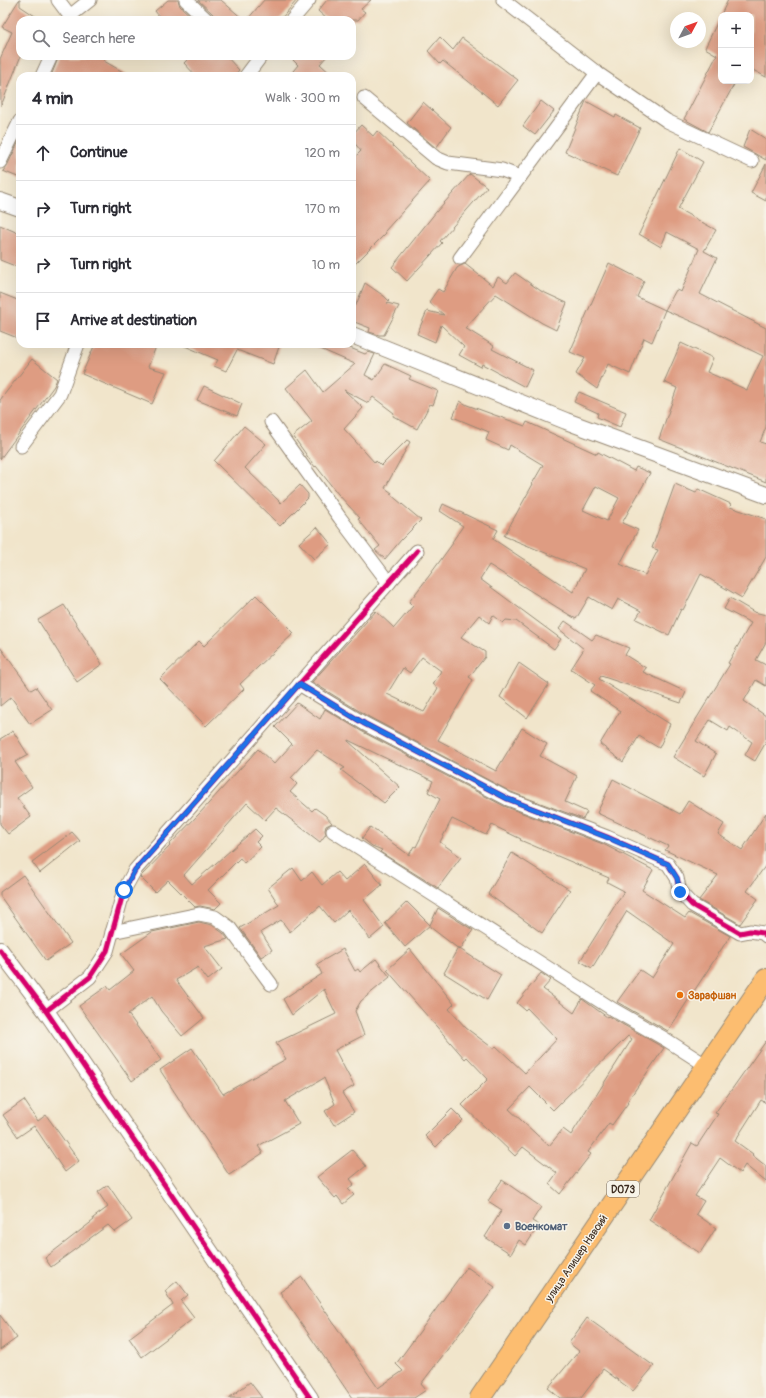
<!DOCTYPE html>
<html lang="en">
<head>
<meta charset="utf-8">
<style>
  :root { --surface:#fff; --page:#f7f7f7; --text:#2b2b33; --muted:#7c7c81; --line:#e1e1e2 }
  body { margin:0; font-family:Pangolin,sans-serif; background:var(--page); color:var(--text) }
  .controls { position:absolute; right:12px; top:12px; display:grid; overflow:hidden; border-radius:8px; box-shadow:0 4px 16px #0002 }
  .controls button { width:36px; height:36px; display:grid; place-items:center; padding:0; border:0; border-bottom:1px solid var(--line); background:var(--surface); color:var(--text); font:20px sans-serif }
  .compass { position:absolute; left:670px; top:12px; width:36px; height:36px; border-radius:50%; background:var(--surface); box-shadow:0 4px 16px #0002; rotate:49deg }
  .stop { position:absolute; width:12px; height:12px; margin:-9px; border:3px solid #1a73e8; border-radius:50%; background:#fff }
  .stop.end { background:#1a73e8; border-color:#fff; box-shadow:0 1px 4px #0008 }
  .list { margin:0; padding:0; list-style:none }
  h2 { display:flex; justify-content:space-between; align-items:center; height:52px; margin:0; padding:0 16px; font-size:17px }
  h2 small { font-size:13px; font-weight:400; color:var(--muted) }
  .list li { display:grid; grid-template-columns:26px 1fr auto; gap:12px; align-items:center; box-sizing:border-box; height:56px; padding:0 16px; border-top:1px solid var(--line) }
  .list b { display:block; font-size:15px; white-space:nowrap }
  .list em { font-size:13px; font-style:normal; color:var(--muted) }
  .icon { flex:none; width:22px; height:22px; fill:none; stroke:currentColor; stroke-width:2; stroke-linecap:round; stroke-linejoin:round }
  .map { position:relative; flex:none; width:766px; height:1398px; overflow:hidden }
  .search { position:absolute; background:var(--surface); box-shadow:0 4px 16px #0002; left:16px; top:16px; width:340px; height:44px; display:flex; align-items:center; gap:10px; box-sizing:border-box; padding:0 14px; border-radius:12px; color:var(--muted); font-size:15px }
  .panel { position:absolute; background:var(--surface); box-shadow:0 4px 16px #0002; left:16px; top:72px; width:340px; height:276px; border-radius:12px }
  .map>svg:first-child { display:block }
  .building { fill:#de9c82; fill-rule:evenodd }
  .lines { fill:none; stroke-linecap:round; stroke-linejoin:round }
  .minor-casing { stroke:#968874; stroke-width:15 }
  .tertiary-casing { stroke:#968874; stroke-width:18 }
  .primary-casing { stroke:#968874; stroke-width:22 }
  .minor { stroke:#fff; stroke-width:13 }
  .tertiary { stroke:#fff; stroke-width:16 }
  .primary { stroke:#fcbd6f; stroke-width:20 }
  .cycleway-casing { stroke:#f7f3e8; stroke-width:8 }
  .cycleway { stroke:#d6006c; stroke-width:5 }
  .route { stroke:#1a73e8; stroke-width:5 }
  .food-dot { fill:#e8710a; stroke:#f7f3e8; stroke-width:1.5 }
  .service-dot { fill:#5c6f8a; stroke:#f7f3e8; stroke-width:1.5 }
  .labels { text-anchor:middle; stroke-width:3; stroke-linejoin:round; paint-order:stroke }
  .shield { fill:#f7f3e8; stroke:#73665b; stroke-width:1 }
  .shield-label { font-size:10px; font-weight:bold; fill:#3b2a1e }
  .food-label { font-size:11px; font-weight:bold; fill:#c56008; stroke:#f7f3e8; text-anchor:start }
  .service-label { font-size:11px; font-weight:bold; fill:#4e5e75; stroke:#f7f3e8; text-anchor:start }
  .street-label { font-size:11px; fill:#3b2a1e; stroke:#f7f3e8 }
</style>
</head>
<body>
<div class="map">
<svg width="766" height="1398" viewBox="0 0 766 1398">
  <rect width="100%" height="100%" fill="#f7f3e8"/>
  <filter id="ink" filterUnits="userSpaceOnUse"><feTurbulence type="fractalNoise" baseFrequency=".025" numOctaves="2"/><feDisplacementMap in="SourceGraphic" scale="8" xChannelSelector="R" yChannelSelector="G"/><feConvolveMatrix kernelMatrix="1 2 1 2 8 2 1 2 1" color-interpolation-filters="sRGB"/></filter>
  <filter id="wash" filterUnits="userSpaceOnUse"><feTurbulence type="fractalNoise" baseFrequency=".012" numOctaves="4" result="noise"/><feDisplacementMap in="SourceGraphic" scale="16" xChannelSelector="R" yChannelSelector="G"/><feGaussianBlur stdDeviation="0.9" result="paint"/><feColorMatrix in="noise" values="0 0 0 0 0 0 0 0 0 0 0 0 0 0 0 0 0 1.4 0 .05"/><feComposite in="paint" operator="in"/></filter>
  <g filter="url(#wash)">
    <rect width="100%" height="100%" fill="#f1e5cb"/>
    <g id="blocks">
      <!-- building -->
      <g class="building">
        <path d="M 19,0 L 20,0 L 20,6 L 41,20 L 20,20 L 20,58 L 1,106 L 0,59 L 12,32 L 2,27 Z"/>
        <path d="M 168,0 L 178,0 L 180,6 L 195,20 L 162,20 L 155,11 Z"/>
        <path d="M 198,0 L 221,0 L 244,20 L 215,20 L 213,14 Z"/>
        <path d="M 264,0 L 297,0 L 280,20 L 247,20 Z"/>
        <path d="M 327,0 L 371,0 L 361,9 L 365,12 L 358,20 L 328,20 L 318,11 Z"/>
        <path d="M 728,0 L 766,0 L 766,77 L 751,69 L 751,15 L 721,15 L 721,81 L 736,81 L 708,132 L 684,119 L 717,55 L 705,48 Z"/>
        <path d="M 440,37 L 453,50 L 462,38 L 518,80 L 498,105 L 443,61 L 440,64 L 428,51 Z"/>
        <path d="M 59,56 L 107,56 L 104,61 L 130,76 L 51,76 Z"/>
        <path d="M 191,56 L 226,56 L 239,70 L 234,76 L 196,76 L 184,63 Z"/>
        <path d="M 289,56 L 327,56 L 320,64 L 333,76 L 289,76 L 298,65 Z"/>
        <path d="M 541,101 L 554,111 L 535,135 L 523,126 Z"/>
        <path d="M 586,101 L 615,117 L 616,115 L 640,128 L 617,176 L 565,152 Z"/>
        <path d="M 423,102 L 451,127 L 436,148 L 407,123 Z"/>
        <path d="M 361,125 L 373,136 L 377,131 L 430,181 L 385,231 L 386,233 L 352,267 L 352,160 L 361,151 L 352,140 L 352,135 Z"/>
        <path d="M 750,129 L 766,139 L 766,160 L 743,147 Z"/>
        <path d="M 20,139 L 20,178 L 3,171 L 7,166 Z"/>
        <path d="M 680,148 L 703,162 L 678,209 L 716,230 L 704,251 L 717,258 L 700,294 L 766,328 L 766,427 L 760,442 L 766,444 L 766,482 L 659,439 L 677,388 L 664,382 L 681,343 L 713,358 L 707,372 L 747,390 L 763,356 L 702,326 L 665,310 L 676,290 L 681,292 L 699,249 L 667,232 L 661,247 L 639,234 Z"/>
        <path d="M 766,164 L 766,201 L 751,193 Z"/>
        <path d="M 470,174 L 487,187 L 440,241 L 442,243 L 407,281 L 392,267 L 436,212 Z"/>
        <path d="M 0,225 L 20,234 L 20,268 L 0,260 Z"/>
        <path d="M 609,263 L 644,281 L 637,297 L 665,310 L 652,342 L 644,338 L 630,374 L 608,364 L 597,389 L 576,374 L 585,358 L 570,352 Z"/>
        <path d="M 465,264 L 493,286 L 498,277 L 507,283 L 515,273 L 541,291 L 567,303 L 556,330 L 542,323 L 496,294 L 465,328 L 494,346 L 492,349 L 533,370 L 525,387 L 482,364 L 481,367 L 459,355 L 464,347 L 441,325 L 435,342 L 417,334 L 427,311 L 444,315 L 429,302 L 438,289 L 443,292 L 457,268 L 460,266 Z"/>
        <path d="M 365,283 L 384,296 L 389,301 L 387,303 L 399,306 L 384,335 L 379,335 L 369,332 L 370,328 L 352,321 L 352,304 L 356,305 Z"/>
        <path d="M 0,293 L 20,301 L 20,339 L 0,331 Z"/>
        <path d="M 95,344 L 157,344 L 148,367 L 166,372 L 152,404 L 82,374 Z"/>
        <path d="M 180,344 L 280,344 L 273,364 L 237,350 L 226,371 L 214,366 L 218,360 Z"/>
        <path d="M 309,344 L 340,344 L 365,354 L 368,352 L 375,354 L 365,375 L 374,380 L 385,364 L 411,376 L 409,379 L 438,391 L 433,405 L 430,404 L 417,429 L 393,416 L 394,413 L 373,397 L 368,403 L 344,390 L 363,408 L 344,429 L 375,463 L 376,461 L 381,466 L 407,440 L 410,442 L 385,488 L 392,493 L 390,494 L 421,520 L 401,540 L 385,559 L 375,550 L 380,546 L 358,519 L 360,518 L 338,494 L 316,466 L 315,467 L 293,436 L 312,421 L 286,388 L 307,370 L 323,392 L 355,364 Z"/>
        <path d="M 32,359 L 57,379 L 54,386 L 0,459 L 0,400 Z"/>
        <path d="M 204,386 L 242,404 L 237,416 L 197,400 Z"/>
        <path d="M 579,392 L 626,412 L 620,427 L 597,417 L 598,413 L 574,402 Z"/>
        <path d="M 460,401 L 467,405 L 525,426 L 527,422 L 597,454 L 598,452 L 634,471 L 636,467 L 650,473 L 622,523 L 638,530 L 620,564 L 645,575 L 658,550 L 652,548 L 675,484 L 696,493 L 698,489 L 731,504 L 730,507 L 766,519 L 766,557 L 742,598 L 701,574 L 683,610 L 681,609 L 669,635 L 636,619 L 641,611 L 618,599 L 612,610 L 589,597 L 576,619 L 489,565 L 480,579 L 561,639 L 554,649 L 516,621 L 506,620 L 503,623 L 493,615 L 489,623 L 479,615 L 461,637 L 485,652 L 485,657 L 469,677 L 473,680 L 438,740 L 496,771 L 522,728 L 547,744 L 540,756 L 577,776 L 565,802 L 587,812 L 583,819 L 511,792 L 369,717 L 312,682 L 376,611 L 394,628 L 413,606 L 409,602 L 429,576 L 453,543 L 452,542 L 463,526 L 440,511 L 443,504 L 498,530 L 493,539 L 573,592 L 585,569 L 504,536 L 533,484 L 532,484 L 543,465 L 510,445 L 508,450 L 486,440 L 489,432 L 453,417 ZM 596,486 L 619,498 L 607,521 L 583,510 ZM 422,657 L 441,671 L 433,684 L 438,688 L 424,712 L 387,694 L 403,668 L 410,673 Z"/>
        <path d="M 244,426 L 266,444 L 245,468 L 281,503 L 300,485 L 308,494 L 308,498 L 280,526 L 214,461 Z"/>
        <path d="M 317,527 L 331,544 L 314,559 L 299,543 Z"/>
        <path d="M 256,595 L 294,633 L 240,684 L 244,689 L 206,726 L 160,679 L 199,641 L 204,646 Z"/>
        <path d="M 730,598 L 754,612 L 766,615 L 766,642 L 756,660 L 766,665 L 766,686 L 756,680 L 744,701 L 766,716 L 766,742 L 755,761 L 745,755 L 752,742 L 730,727 L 728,731 L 710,720 L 696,741 L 716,754 L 704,776 L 673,757 L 730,664 L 728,663 L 751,623 L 724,609 Z"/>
        <path d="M 64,605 L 102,664 L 77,682 L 38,620 Z"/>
        <path d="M 565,621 L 592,640 L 596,635 L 629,648 L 625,655 L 646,668 L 643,672 L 686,692 L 681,703 L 601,676 L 599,679 L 670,724 L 659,748 L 639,736 L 623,762 L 600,744 L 620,711 L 590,691 L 595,685 L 571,669 L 584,649 L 559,629 Z"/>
        <path d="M 0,647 L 31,690 L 36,687 L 52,710 L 30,724 L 11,697 L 0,706 Z"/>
        <path d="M 519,663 L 549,684 L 527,718 L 500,697 Z"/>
        <path d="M 297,703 L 320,719 L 325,709 L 361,731 L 504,806 L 603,844 L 653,870 L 642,890 L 685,918 L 689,913 L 730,936 L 668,1031 L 617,1002 L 640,970 L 652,978 L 674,944 L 627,911 L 592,968 L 580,961 L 624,891 L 607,882 L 609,878 L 520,840 L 521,839 L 492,825 L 486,835 L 452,819 L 440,842 L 461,857 L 438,888 L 380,852 L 382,850 L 372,846 L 362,838 L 370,827 L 409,855 L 414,846 L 416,847 L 440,799 L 428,792 L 433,781 L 348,740 L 348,741 L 400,787 L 384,803 L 341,770 L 345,768 L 317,750 L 291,778 L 297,784 L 290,792 L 312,811 L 315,808 L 325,815 L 332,823 L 326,826 L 325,830 L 326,834 L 320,842 L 276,808 L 265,820 L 247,803 L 184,875 L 192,884 L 255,829 L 262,836 L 256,842 L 261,847 L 244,863 L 240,858 L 208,890 L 221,903 L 215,909 L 200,906 L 195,907 L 168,880 L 155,892 L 140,877 L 142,875 L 170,846 L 169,845 L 199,814 L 258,749 L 274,764 L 292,744 L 275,727 Z"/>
        <path d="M 13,731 L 28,755 L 15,762 L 32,787 L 17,798 L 31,817 L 8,834 L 0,824 L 0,739 Z"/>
        <path d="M 613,779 L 680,814 L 688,801 L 724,824 L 718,834 L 742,850 L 766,813 L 766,865 L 747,891 L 758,899 L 740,924 L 699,900 L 718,875 L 665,850 L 668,846 L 597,813 Z"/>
        <path d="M 72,832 L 80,841 L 40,873 L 32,862 Z"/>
        <path d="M 512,853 L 570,890 L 542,933 L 488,894 Z"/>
        <path d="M 365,864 L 382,885 L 364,900 L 384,927 L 370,939 L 348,910 L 334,923 L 320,906 L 290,932 L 281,920 L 261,932 L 272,950 L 261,957 L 240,928 L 279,905 L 268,888 L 293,868 L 302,881 L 312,872 L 322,885 L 337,872 L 345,881 Z"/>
        <path d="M 23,875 L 71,943 L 46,961 L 0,896 L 0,892 Z"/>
        <path d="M 407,902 L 430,925 L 438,908 L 473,930 L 460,950 L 430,927 L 430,925 L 405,947 L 385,923 Z"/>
        <path d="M 199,922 L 212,925 L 223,933 L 228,939 L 204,946 L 222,969 L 208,980 L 198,967 L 176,980 L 204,1018 L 182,1036 L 161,1011 L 152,996 L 128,1014 L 161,1060 L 132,1081 L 79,1006 L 107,986 L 110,990 L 134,971 L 121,954 L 152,932 Z"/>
        <path d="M 458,948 L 501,975 L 487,1000 L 444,973 Z"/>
        <path d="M 343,949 L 355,971 L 358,969 L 360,972 L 376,959 L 390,977 L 361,1001 L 355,1011 L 364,1035 L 335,1050 L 354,1086 L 342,1093 L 354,1112 L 334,1125 L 325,1111 L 335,1104 L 324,1078 L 285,1101 L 299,1124 L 258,1146 L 263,1153 L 229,1175 L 160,1070 L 192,1048 L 223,1094 L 286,1059 L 276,1043 L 336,1014 L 324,989 L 292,1015 L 283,999 L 322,974 L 317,964 Z"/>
        <path d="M 410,949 L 454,1004 L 449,1009 L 466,1028 L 494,1049 L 496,1046 L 525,1073 L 557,1039 L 527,1008 L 525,1010 L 517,1003 L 541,973 L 551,980 L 543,989 L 574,1013 L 582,999 L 607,1017 L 608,1016 L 664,1048 L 627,1102 L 628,1103 L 612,1125 L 609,1123 L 588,1152 L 591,1154 L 560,1194 L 549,1184 L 557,1173 L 523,1147 L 515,1156 L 462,1105 L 488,1079 L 467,1057 L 465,1059 L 387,970 ZM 628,1036 L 632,1039 L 571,1135 L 563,1129 L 549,1146 L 509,1109 L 530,1087 L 553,1110 Z"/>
        <path d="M 766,1041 L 766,1103 L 761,1100 L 735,1141 L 753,1154 L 752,1155 L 766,1166 L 766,1182 L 745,1165 L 740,1173 L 720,1158 L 695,1196 L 704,1201 L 696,1214 L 716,1228 L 700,1253 L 649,1220 L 692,1143 L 697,1146 L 718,1114 L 715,1113 Z"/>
        <path d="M 24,1100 L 38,1121 L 46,1115 L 79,1161 L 65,1172 L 34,1126 L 18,1137 L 3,1115 Z"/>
        <path d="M 452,1109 L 463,1120 L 436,1147 L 425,1136 Z"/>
        <path d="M 352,1150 L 366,1166 L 350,1179 L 354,1184 L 348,1189 L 354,1195 L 343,1204 L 337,1196 L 335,1198 L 317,1177 Z"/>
        <path d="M 502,1180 L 541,1207 L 532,1221 L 539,1225 L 526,1245 L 519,1240 L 511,1254 L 485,1237 L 502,1210 L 488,1201 Z"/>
        <path d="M 108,1185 L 132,1220 L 115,1232 L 108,1225 L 51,1267 L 45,1258 L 94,1220 L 93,1218 L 108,1207 L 98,1192 Z"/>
        <path d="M 467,1267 L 495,1287 L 421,1384 L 426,1390 L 414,1398 L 352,1398 L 280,1292 L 302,1277 L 378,1388 L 403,1371 L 396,1364 Z"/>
        <path d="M 177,1281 L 188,1295 L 181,1301 L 194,1318 L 142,1357 L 129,1338 L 173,1305 L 165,1291 Z"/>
        <path d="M 0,1315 L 17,1338 L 0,1350 Z"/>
        <path d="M 587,1318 L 654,1366 L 633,1391 L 603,1369 L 581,1398 L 560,1398 L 548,1388 L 579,1351 L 569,1343 Z"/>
        <path d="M 250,1382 L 262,1398 L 229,1398 Z"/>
      </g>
    </g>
  </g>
  <g filter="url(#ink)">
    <use href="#blocks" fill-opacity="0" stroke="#968874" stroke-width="1"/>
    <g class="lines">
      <defs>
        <g id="minor">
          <path d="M 58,0 L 70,16"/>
          <path d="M 186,0 L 207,20"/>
          <path d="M 503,0 L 597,73 L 667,121 L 752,161"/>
          <path d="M 69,20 L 70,16 L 90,0"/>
          <path d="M 292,20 L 309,0"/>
          <path d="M 42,76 L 51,56"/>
          <path d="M 246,76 L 261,56"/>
          <path d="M 364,98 L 436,158 L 448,163 L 502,170 L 520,177"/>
          <path d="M 0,162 L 20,121"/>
          <path d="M 460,258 L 597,73"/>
          <path d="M 271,422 L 340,518 L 389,583"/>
          <path d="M 21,446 L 60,394 L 78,344"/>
          <path d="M 299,684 L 365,724 L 508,799 L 607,837 L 668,864 L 677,878 L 680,892 L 692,905 L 740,933 L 750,931 L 763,933 L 766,936"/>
          <path d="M 333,831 L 614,1010 L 665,1039 L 707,1066"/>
          <path d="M 112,932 L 199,914 L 215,917 L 229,927 L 271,984"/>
          <path d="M 46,1011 L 90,977 L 107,951 L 124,890 L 135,870 L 417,551"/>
        </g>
        <g id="tertiary">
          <path d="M 0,201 L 20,208"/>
          <path d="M 352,335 L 566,421 L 766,495"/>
          <path d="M 0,950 L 46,1011 L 310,1398"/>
        </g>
        <path id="primary" d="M 480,1398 L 766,979"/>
      </defs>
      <!-- minor casing -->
      <use href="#minor" class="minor-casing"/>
      <!-- tertiary casing -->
      <use href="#tertiary" class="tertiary-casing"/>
      <!-- primary casing -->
      <use href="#primary" class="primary-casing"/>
      <!-- minor -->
      <use href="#minor" class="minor"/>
      <!-- tertiary -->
      <use href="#tertiary" class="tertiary"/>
      <!-- primary -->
      <use href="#primary" class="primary"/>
      <defs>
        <g id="cycleway">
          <path d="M 299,684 L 365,724 L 508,799 L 607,837 L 668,864 L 677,878 L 680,892 L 692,905 L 740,933 L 750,931 L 763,933 L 766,936"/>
          <path d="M 0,950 L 46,1011 L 310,1398"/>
          <path d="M 46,1011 L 90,977 L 107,951 L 124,890 L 135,870 L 417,551"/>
        </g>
      </defs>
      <!-- cycleway casing -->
      <use href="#cycleway" class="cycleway-casing"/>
      <!-- cycleway -->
      <use href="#cycleway" class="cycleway"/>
    </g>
  </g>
  <g class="lines" filter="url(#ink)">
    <!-- route -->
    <path class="route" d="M 124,890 L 135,870 L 299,684 L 365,724 L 508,799 L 606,837 L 668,864 L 677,878 L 680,892"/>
  </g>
  <!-- markers -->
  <circle class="food-dot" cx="680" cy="995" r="4"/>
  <circle class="service-dot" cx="507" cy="1226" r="4"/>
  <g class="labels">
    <!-- shield labels -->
    <rect class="shield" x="607" y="1181" width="32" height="16" rx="3"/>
    <g class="shield-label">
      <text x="623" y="1193">D073</text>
    </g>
    <!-- food labels -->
    <g class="food-label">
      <text x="688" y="999">Зарафшан</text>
    </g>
    <!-- service labels -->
    <g class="service-label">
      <text x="515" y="1230">Военкомат</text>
    </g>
    <!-- street labels -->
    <g class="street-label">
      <text transform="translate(576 1258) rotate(-56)" y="4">улица Алишер Навоий</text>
    </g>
  </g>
</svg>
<div class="controls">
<button>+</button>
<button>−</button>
</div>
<svg class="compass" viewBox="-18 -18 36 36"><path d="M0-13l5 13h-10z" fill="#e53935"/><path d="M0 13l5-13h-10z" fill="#7c7c81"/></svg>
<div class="stop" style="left:124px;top:890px"></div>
<div class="stop end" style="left:680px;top:892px"></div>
<div class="search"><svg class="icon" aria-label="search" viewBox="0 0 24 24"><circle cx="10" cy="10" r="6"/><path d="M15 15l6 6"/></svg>Search here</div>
<section class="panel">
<h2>4 min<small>Walk · 300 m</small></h2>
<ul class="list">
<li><svg class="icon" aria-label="ahead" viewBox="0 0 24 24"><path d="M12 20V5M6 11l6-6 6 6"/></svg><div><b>Continue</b></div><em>120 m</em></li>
<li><svg class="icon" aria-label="right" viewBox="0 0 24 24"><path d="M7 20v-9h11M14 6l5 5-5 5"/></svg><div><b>Turn right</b></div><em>170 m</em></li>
<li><svg class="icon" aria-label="right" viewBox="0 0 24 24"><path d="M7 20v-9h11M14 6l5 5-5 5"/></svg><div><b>Turn right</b></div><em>10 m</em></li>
<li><svg class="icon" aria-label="arrive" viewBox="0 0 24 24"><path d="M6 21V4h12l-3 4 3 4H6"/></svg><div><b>Arrive at destination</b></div></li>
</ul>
</section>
</div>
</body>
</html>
